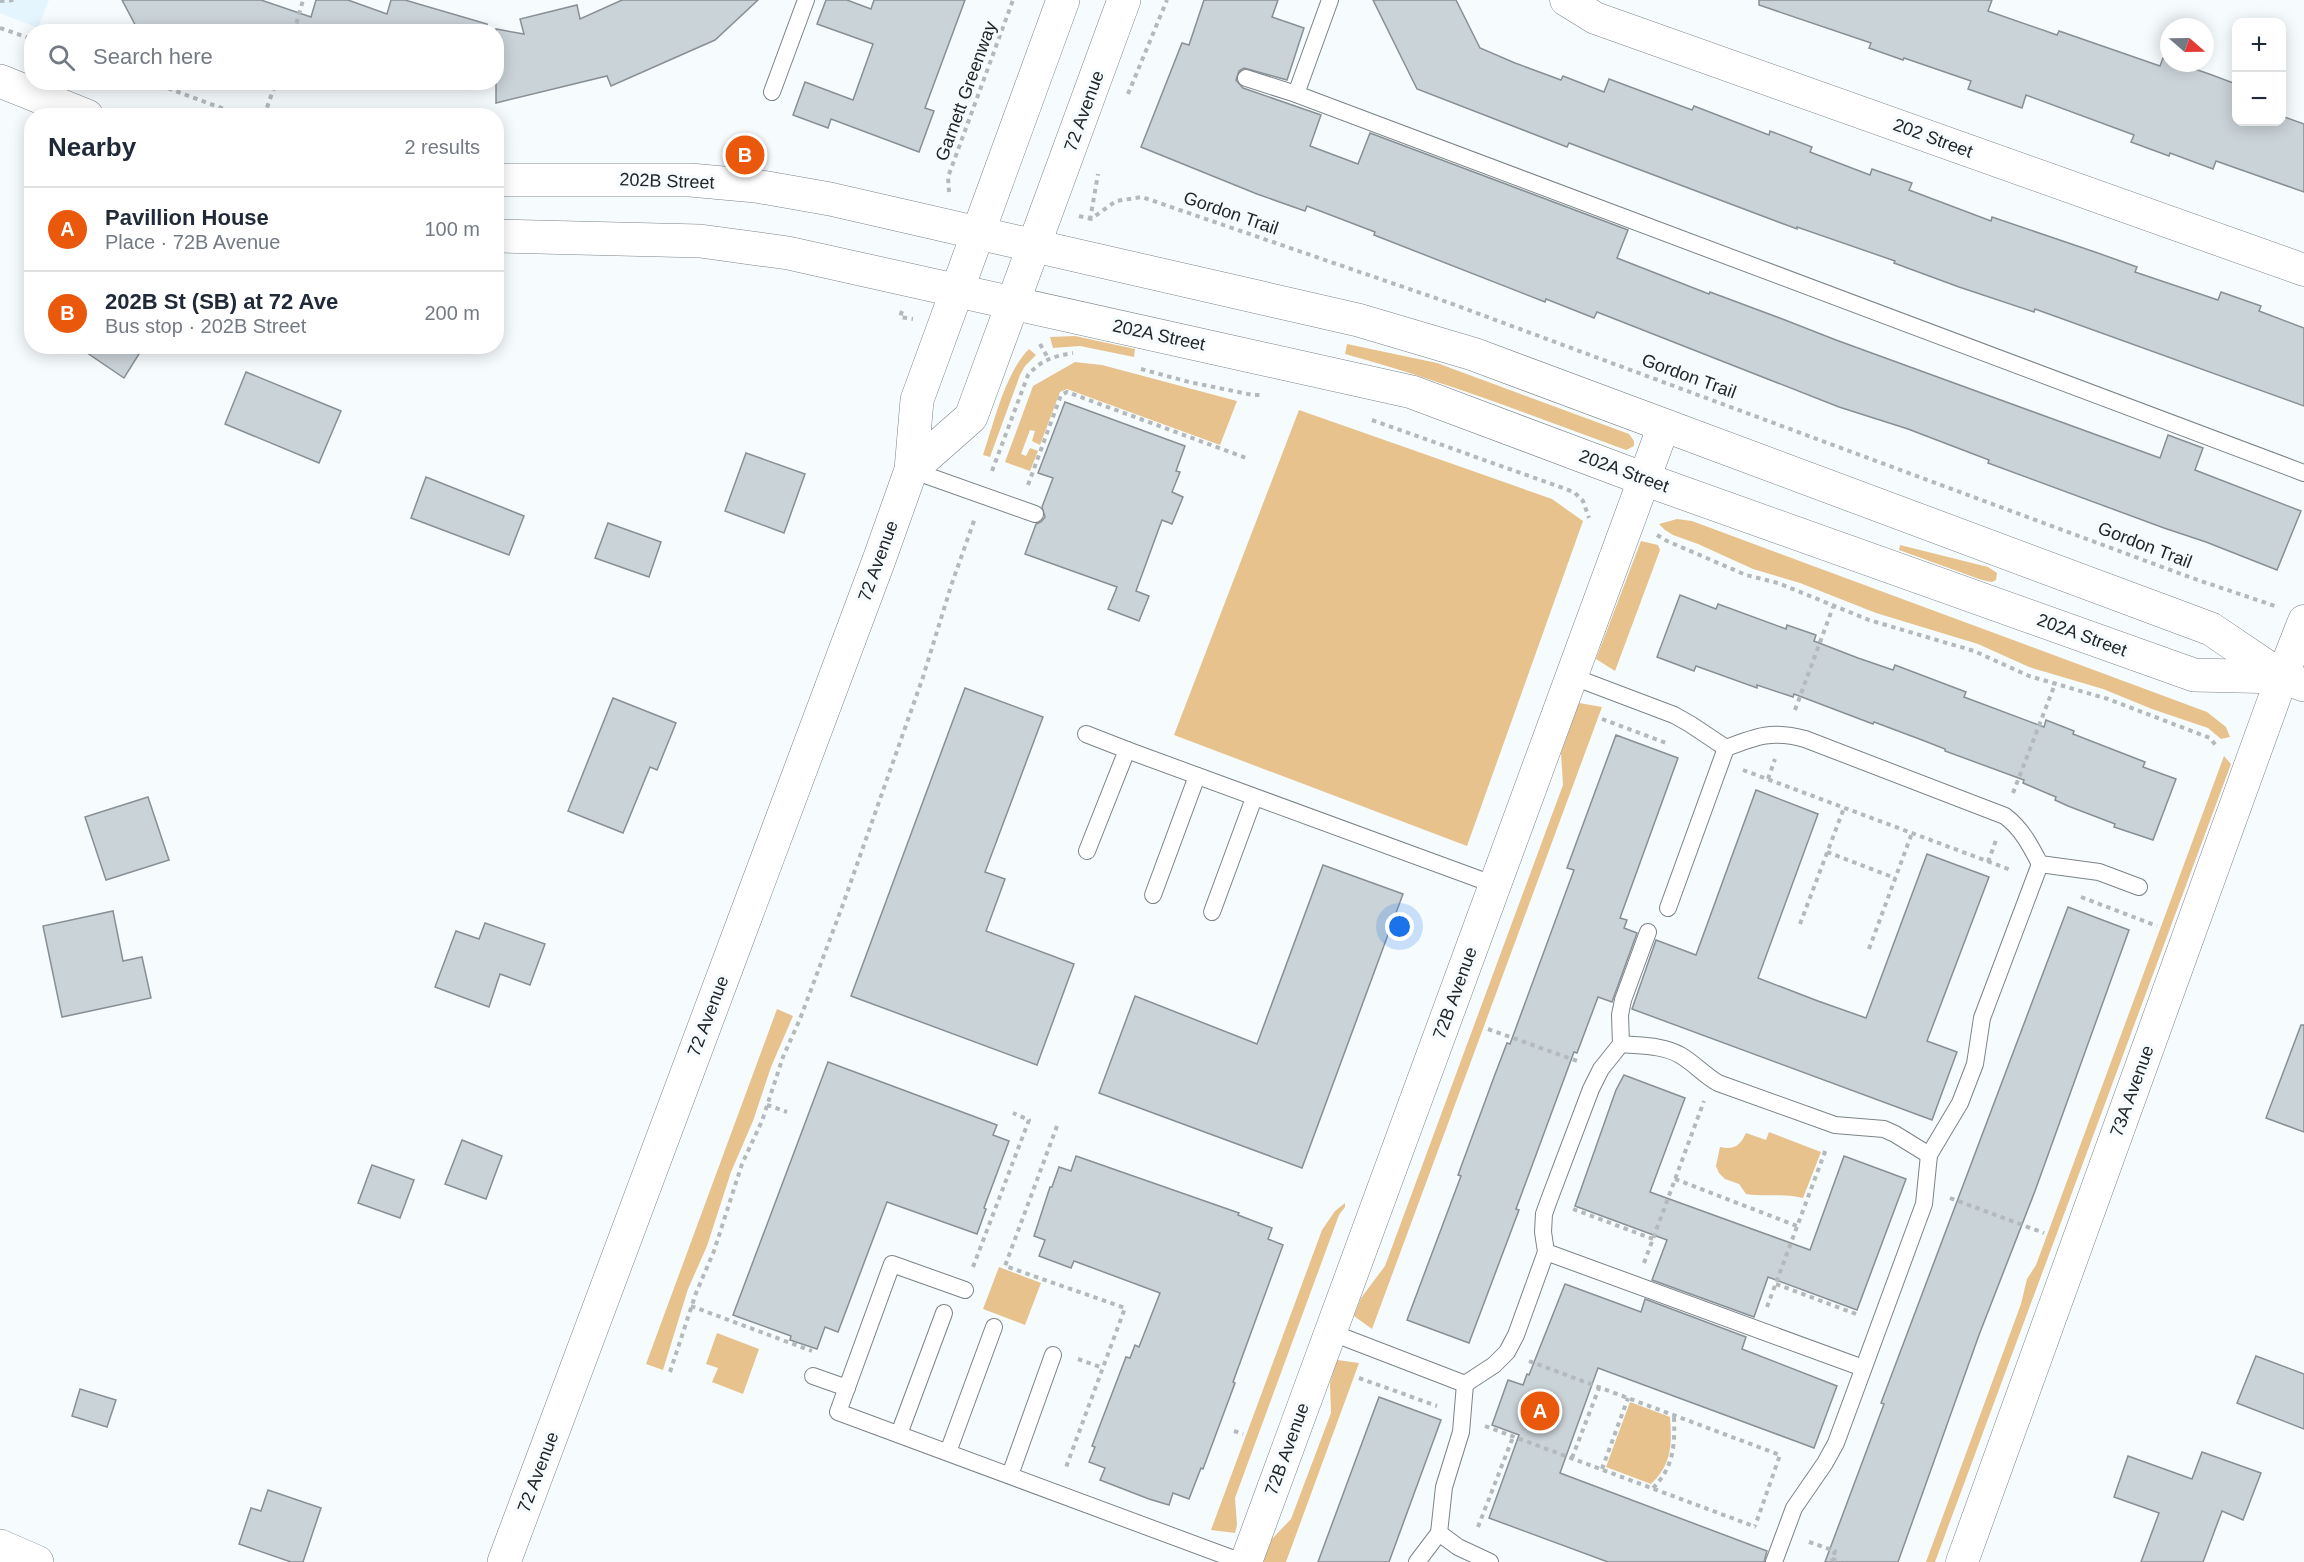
<!DOCTYPE html>
<html lang="en">
<head>
<meta charset="utf-8">
<style>
  :root { --surface:#fff; --page:#f6f6f7; --text:#1f2937; --muted:#747a83; --line:#e0e1e3; --accent:#ea580c }
  body { margin:0; font-family:Helvetica,sans-serif; background:var(--page); color:var(--text) }
  .controls { position:absolute; right:18px; top:18px; display:grid; overflow:hidden; border-radius:12px; box-shadow:0 3px 15px #0003 }
  .controls button { width:54px; height:54px; display:grid; place-items:center; padding:0; border:0; border-bottom:2px solid var(--line); background:var(--surface); color:var(--text); font:30px sans-serif }
  .compass { position:absolute; left:2160px; top:18px; width:54px; height:54px; border-radius:50%; background:var(--surface); box-shadow:0 3px 15px #0003; rotate:110deg }
  .you { position:absolute; left:1400px; top:927px; width:21px; height:21px; margin:-15px; border:4px solid #fff; border-radius:50%; background:#1a73e8; box-shadow:0 0 0 9px #1a73e833 }
  .badge { display:grid; place-items:center; width:39px; height:39px; border-radius:50%; background:var(--accent); color:#fff; font-size:20px; font-weight:700 }
  .pin { position:absolute; translate:-50% -50%; border:3px solid #fff; box-shadow:0 2px 6px #0006 }
  .list { margin:0; padding:0; list-style:none }
  h2 { display:flex; justify-content:space-between; align-items:center; height:78px; margin:0; padding:0 24px; font-size:26px }
  h2 small { font-size:20px; font-weight:400; color:var(--muted) }
  .list li { display:grid; grid-template-columns:39px 1fr auto; gap:18px; align-items:center; box-sizing:border-box; height:84px; padding:0 24px; border-top:2px solid var(--line) }
  .list b { display:block; font-size:22px; white-space:nowrap }
  .list p { margin:0; font-size:20px; white-space:nowrap; color:var(--muted) }
  .list em { font-size:20px; font-style:normal; color:var(--muted) }
  .icon { flex:none; width:33px; height:33px; fill:none; stroke:currentColor; stroke-width:2; stroke-linecap:round; stroke-linejoin:round }
  .map { position:relative; flex:none; width:2304px; height:1562px; overflow:hidden }
  .search { position:absolute; background:var(--surface); box-shadow:0 3px 15px #0003; left:24px; top:24px; width:480px; height:66px; display:flex; align-items:center; gap:15px; box-sizing:border-box; padding:0 21px; border-radius:24px; color:var(--muted); font-size:22px }
  .panel { position:absolute; background:var(--surface); box-shadow:0 3px 15px #0003; left:24px; top:108px; width:480px; height:246px; border-radius:24px }
  .map>svg:first-child { display:block }
  .built { fill:#e4f5fe }
  .green { fill:#e7c28c }
  .building { fill:#cad3d8; stroke:#889095; stroke-width:1.5 }
  .lines { fill:none; stroke-linecap:round; stroke-linejoin:round }
  .service-casing { stroke:#7c8488; stroke-width:18 }
  .minor-casing { stroke:#7c8488; stroke-width:33 }
  .tertiary-casing { stroke:#7c8488; stroke-width:34 }
  .secondary-casing { stroke:#7c8488; stroke-width:34 }
  .path { stroke:#b4b9bb; stroke-width:4; stroke-dasharray:4.5 4.5; stroke-linecap:butt }
  .service { stroke:#fff; stroke-width:16 }
  .minor { stroke:#fff; stroke-width:32 }
  .tertiary { stroke:#fff; stroke-width:33 }
  .secondary { stroke:#fff; stroke-width:33 }
  .labels { text-anchor:middle; stroke-width:6; stroke-linejoin:round; paint-order:stroke }
  .street-label { font-size:18px; fill:#212526; stroke:#f6fbfe }
</style>
</head>
<body>
<div class="map">
<svg width="2304" height="1562" viewBox="0 0 2304 1562">
  <rect width="100%" height="100%" fill="#f6fbfe"/>
  <!-- built -->
  <path class="built" d="M 0,0 L 49,0 L 38,28 L 0,13 Z"/>
  <!-- green -->
  <g class="green">
    <path d="M 1075,336 L 1135,349 L 1134,357 L 1080,346 L 1053,348 L 1050,337 Z"/>
    <path d="M 1347,344 L 1437,363 L 1629,434 L 1634,441 L 1634,446 L 1626,450 C 1533,416 1441,380 1345,354 Z"/>
    <path d="M 1029,349 L 1036,355 L 1025,366 L 1020,375 L 990,457 L 983,455 C 994,423 1005,373 1029,349 Z"/>
    <path d="M 1075,362 L 1102,365 L 1237,401 L 1220,445 L 1067,389 L 1060,392 L 1040,445 L 1032,441 L 1035,431 L 1030,430 L 1021,454 L 1026,456 L 1030,448 L 1038,451 L 1030,471 L 1005,462 L 1033,386 Z"/>
    <path d="M 1299,410 L 1552,499 L 1583,521 L 1467,846 L 1174,735 Z"/>
    <path d="M 1677,519 L 1692,521 L 2207,712 L 2226,727 L 2230,737 L 2221,739 L 2208,728 L 2152,709 L 2103,689 L 2029,667 L 1978,644 L 1876,613 L 1800,583 L 1753,569 L 1698,544 L 1673,535 L 1665,530 L 1659,524 Z"/>
    <path d="M 1641,541 L 1658,545 L 1660,550 L 1615,671 L 1596,659 Z"/>
    <path d="M 1900,545 L 1988,567 L 1997,573 L 1996,580 L 1992,582 L 1982,580 L 1899,550 Z"/>
    <path d="M 1579,703 L 1602,707 L 1372,1329 L 1354,1316 L 1361,1298 L 1385,1266 L 1563,785 L 1561,753 Z"/>
    <path d="M 2224,756 L 2231,764 L 1935,1562 L 1926,1562 L 2021,1304 L 2027,1279 L 2036,1265 Z"/>
    <path d="M 777,1009 L 793,1016 L 771,1067 L 753,1121 L 731,1172 L 707,1246 L 688,1289 L 663,1370 L 646,1364 Z"/>
    <path d="M 1769,1132 L 1821,1152 L 1803,1198 C 1784,1193 1765,1197 1746,1194 L 1739,1184 L 1725,1179 L 1719,1173 L 1716,1166 L 1720,1147 C 1734,1150 1740,1146 1746,1133 L 1766,1140 Z"/>
    <path d="M 1345,1203 L 1345,1207 L 1339,1215 L 1235,1498 L 1237,1525 L 1235,1533 L 1211,1530 L 1322,1230 L 1335,1211 Z"/>
    <path d="M 999,1267 L 1041,1283 L 1025,1325 L 983,1309 Z"/>
    <path d="M 717,1333 L 759,1349 L 743,1394 L 712,1382 L 718,1368 L 706,1364 Z"/>
    <path d="M 1337,1360 L 1359,1363 L 1286,1562 L 1262,1562 L 1270,1541 L 1291,1519 L 1331,1413 L 1330,1383 Z"/>
    <path d="M 1630,1402 L 1670,1417 C 1672,1444 1672,1464 1651,1484 L 1606,1467 Z"/>
  </g>
  <!-- building -->
  <g class="building">
    <path d="M 122,0 L 261,0 L 311,17 L 316,0 L 348,0 L 387,14 L 391,0 L 405,0 L 487,24 L 486,32 L 139,32 Z"/>
    <path d="M 622,0 L 758,0 L 715,40 L 611,86 L 607,76 L 496,103 L 496,29 L 524,34 L 520,19 L 577,5 L 580,19 Z"/>
    <path d="M 826,0 L 847,0 L 871,9 L 874,0 L 965,0 L 925,108 L 934,111 L 919,152 L 831,119 L 828,128 L 793,115 L 805,82 L 853,100 L 873,44 L 817,24 Z"/>
    <path d="M 1204,0 L 1278,0 L 1272,17 L 1304,28 L 1287,80 L 1244,68 L 1239,71 L 1236,80 L 1243,88 L 1321,115 L 1310,146 L 1358,164 L 1370,133 L 1628,230 L 1617,258 L 1709,294 L 1710,292 L 1785,320 L 1836,340 L 2160,458 L 2168,435 L 2203,448 L 2195,470 L 2301,511 L 2277,570 L 2206,542 L 2164,528 L 1988,463 L 1989,460 L 1908,429 L 1839,407 L 1597,312 L 1594,318 L 1546,299 L 1545,302 L 1374,235 L 1375,232 L 1307,206 L 1305,211 L 1257,194 L 1141,147 L 1182,43 L 1189,45 Z"/>
    <path d="M 1373,0 L 1456,0 L 1480,48 L 1515,63 L 1561,80 L 1563,76 L 1604,92 L 1609,79 L 1692,110 L 1694,106 L 1769,135 L 1770,131 L 1812,147 L 1810,152 L 1870,175 L 1872,169 L 1912,183 L 1909,190 L 1991,221 L 1992,217 L 2095,252 L 2137,267 L 2135,272 L 2218,300 L 2221,292 L 2261,306 L 2259,311 L 2304,328 L 2304,406 L 2035,309 L 2034,312 L 1959,287 L 1894,263 L 1895,261 L 1797,227 L 1797,229 L 1569,143 L 1567,147 L 1417,89 Z"/>
    <path d="M 1759,0 L 1992,0 L 1988,11 L 2057,35 L 2059,31 L 2160,66 L 2163,58 L 2169,60 L 2169,63 L 2178,63 L 2212,75 L 2236,84 L 2236,122 L 2282,122 L 2282,116 L 2304,124 L 2304,192 L 2216,161 L 2213,169 L 2170,153 L 2169,156 L 2131,142 L 2134,135 L 2026,95 L 2022,108 L 1968,89 L 1971,81 L 1904,58 L 1903,60 L 1869,48 L 1871,43 L 1759,5 Z"/>
    <path d="M 77,346 L 144,346 L 124,378 Z"/>
    <path d="M 246,372 L 341,411 L 319,463 L 225,424 Z"/>
    <path d="M 1065,402 L 1185,446 L 1176,471 L 1180,472 L 1172,492 L 1183,497 L 1172,524 L 1162,520 L 1136,591 L 1149,596 L 1139,621 L 1108,609 L 1117,587 L 1025,554 L 1036,524 L 1041,522 L 1045,517 L 1042,507 L 1053,478 L 1038,473 Z"/>
    <path d="M 746,453 L 805,474 L 784,533 L 725,511 Z"/>
    <path d="M 426,477 L 524,516 L 509,555 L 411,518 Z"/>
    <path d="M 608,523 L 661,542 L 649,577 L 595,558 Z"/>
    <path d="M 1680,595 L 1716,609 L 1718,604 L 1786,629 L 1787,625 L 1816,635 L 1814,641 L 1858,658 L 1893,670 L 1895,665 L 1966,692 L 1964,697 L 2044,727 L 2046,720 L 2074,731 L 2073,734 L 2145,762 L 2143,767 L 2176,779 L 2153,840 L 2114,827 L 2115,824 L 2068,806 L 2055,800 L 2056,797 L 2023,783 L 2024,780 L 1945,751 L 1945,749 L 1922,740 L 1874,722 L 1873,724 L 1794,694 L 1793,697 L 1757,685 L 1757,688 L 1696,666 L 1694,671 L 1657,657 Z"/>
    <path d="M 965,688 L 1043,717 L 985,872 L 1005,879 L 986,931 L 1074,964 L 1037,1065 L 851,996 Z"/>
    <path d="M 613,698 L 676,723 L 657,770 L 650,767 L 623,833 L 568,811 Z"/>
    <path d="M 1616,735 L 1678,758 L 1620,918 L 1627,920 L 1624,928 L 1637,933 L 1612,1002 L 1598,997 L 1577,1053 L 1574,1052 L 1516,1209 L 1519,1210 L 1469,1343 L 1407,1320 L 1461,1176 L 1458,1175 L 1494,1077 L 1507,1043 L 1510,1044 L 1574,870 L 1567,868 Z"/>
    <path d="M 1756,790 L 1818,814 L 1758,978 L 1818,1001 L 1866,1018 L 1927,854 L 1989,877 L 1927,1041 L 1957,1052 L 1932,1120 L 1632,1009 L 1656,940 L 1696,955 Z"/>
    <path d="M 148,797 L 169,860 L 106,880 L 85,817 Z"/>
    <path d="M 1323,865 L 1403,894 L 1302,1168 L 1099,1093 L 1135,996 L 1257,1044 Z"/>
    <path d="M 2068,907 L 2129,930 L 2035,1191 L 1979,1335 L 1898,1562 L 1825,1562 L 1884,1404 L 1881,1403 Z"/>
    <path d="M 113,911 L 123,961 L 142,957 L 151,998 L 62,1017 L 43,926 Z"/>
    <path d="M 485,923 L 545,944 L 530,985 L 500,974 L 489,1007 L 435,987 L 456,931 L 479,939 Z"/>
    <path d="M 2301,1025 L 2304,1025 L 2304,1132 L 2266,1118 Z"/>
    <path d="M 828,1062 L 997,1125 L 993,1135 L 1009,1141 L 984,1208 L 986,1209 L 977,1234 L 887,1202 L 838,1332 L 825,1327 L 817,1349 L 790,1340 L 791,1336 L 733,1315 Z"/>
    <path d="M 1624,1075 L 1685,1098 L 1650,1192 L 1810,1250 L 1844,1156 L 1906,1179 L 1857,1310 L 1768,1277 L 1754,1317 L 1652,1280 L 1667,1240 L 1575,1206 L 1616,1090 Z"/>
    <path d="M 462,1140 L 502,1156 L 486,1199 L 445,1184 Z"/>
    <path d="M 1076,1156 L 1239,1213 L 1238,1215 L 1272,1228 L 1268,1239 L 1283,1245 L 1233,1382 L 1235,1383 L 1203,1469 L 1201,1468 L 1189,1499 L 1173,1493 L 1169,1505 L 1149,1499 L 1100,1480 L 1105,1468 L 1089,1462 L 1095,1447 L 1092,1446 L 1126,1357 L 1130,1358 L 1135,1345 L 1139,1347 L 1160,1293 L 1074,1261 L 1071,1268 L 1039,1256 L 1045,1240 L 1034,1236 L 1050,1187 L 1052,1187 L 1059,1167 L 1071,1171 Z"/>
    <path d="M 372,1165 L 414,1180 L 400,1218 L 358,1203 Z"/>
    <path d="M 1565,1284 L 1641,1312 L 1645,1299 L 1746,1337 L 1742,1349 L 1837,1386 L 1814,1448 L 1598,1368 L 1560,1473 L 1767,1551 L 1764,1562 L 1608,1562 L 1489,1518 L 1519,1435 L 1492,1425 L 1508,1380 L 1523,1385 L 1527,1374 L 1529,1375 Z"/>
    <path d="M 2256,1356 L 2304,1374 L 2304,1429 L 2237,1403 Z"/>
    <path d="M 80,1389 L 116,1400 L 107,1427 L 72,1416 Z"/>
    <path d="M 1379,1397 L 1441,1420 L 1389,1562 L 1318,1562 Z"/>
    <path d="M 2202,1452 L 2261,1473 L 2243,1520 L 2222,1511 L 2203,1562 L 2141,1562 L 2159,1513 L 2114,1497 L 2128,1456 L 2192,1479 Z"/>
    <path d="M 268,1490 L 321,1508 L 303,1562 L 291,1562 L 239,1544 L 251,1508 L 261,1511 Z"/>
  </g>
  <g class="lines">
    <defs>
      <g id="service">
        <path d="M 1246,78 L 1296,94 L 2304,473"/>
        <path d="M 772,92 L 806,0"/>
        <path d="M 1296,94 L 1330,0"/>
        <path d="M 911,470 L 1035,514"/>
        <path d="M 1571,676 L 1674,715 L 1690,724 L 1726,748 L 1668,908"/>
        <path d="M 1086,734 L 1127,750"/>
        <path d="M 1726,748 C 1757,736 1772,730 1805,739 L 2005,816 C 2022,829 2030,845 2040,864 L 2099,872 L 2139,887"/>
        <path d="M 1087,851 L 1127,750 L 1495,885"/>
        <path d="M 1153,895 L 1197,776"/>
        <path d="M 1212,912 L 1254,798"/>
        <path d="M 1621,1044 C 1640,1046 1663,1045 1680,1055 C 1694,1063 1704,1075 1718,1083 L 1835,1125 L 1884,1129 L 1895,1134 L 1929,1155 L 1960,1103 L 1975,1064 L 1982,1018 L 2040,864"/>
        <path d="M 1546,1252 L 1863,1368"/>
        <path d="M 965,1290 L 892,1264 L 838,1412 L 1242,1562"/>
        <path d="M 1330,1332 L 1465,1384 L 1494,1365 L 1507,1352 L 1516,1335 L 1546,1252 L 1543,1232 L 1544,1214 L 1549,1200 L 1591,1089 L 1601,1069 L 1621,1044 L 1620,1015 L 1623,1000 L 1648,932"/>
        <path d="M 813,1376 L 847,1388"/>
        <path d="M 899,1434 L 944,1313"/>
        <path d="M 948,1452 L 994,1327"/>
        <path d="M 1010,1475 L 1053,1355"/>
        <path d="M 1439,1533 L 1444,1487 L 1461,1432 L 1465,1384"/>
        <path d="M 1417,1562 L 1439,1533 L 1458,1547 L 1490,1562"/>
        <path d="M 1774,1562 L 1794,1508 L 1825,1463 L 1836,1443 L 1924,1204 L 1929,1155"/>
      </g>
      <g id="minor">
        <path d="M 1566,0 L 1595,18 L 2304,270"/>
        <path d="M 1246,1562 L 1664,425"/>
        <path d="M 1962,1562 L 2282,677 L 2304,621"/>
      </g>
      <path id="tertiary" d="M 0,1546 L 37,1562"/>
      <g id="secondary">
        <path d="M 0,81 L 87,116"/>
        <path d="M 496,180 L 690,180 L 756,186 L 830,199 L 1358,320 L 1473,354 L 2211,629 L 2282,677 L 2304,685"/>
        <path d="M 496,236 L 700,241 L 788,253 L 1412,392 L 1644,479 L 2194,675 L 2282,677"/>
        <path d="M 911,470 L 971,417 L 1124,0"/>
        <path d="M 504,1562 L 879,560 L 911,470 L 917,400 L 1063,0"/>
      </g>
    </defs>
    <!-- service casing -->
    <use href="#service" class="service-casing"/>
    <!-- minor casing -->
    <use href="#minor" class="minor-casing"/>
    <!-- tertiary casing -->
    <use href="#tertiary" class="tertiary-casing"/>
    <!-- secondary casing -->
    <use href="#secondary" class="secondary-casing"/>
    <!-- path -->
    <g class="path">
      <path d="M 0,1 L 15,0"/>
      <path d="M 0,28 L 32,39"/>
      <path d="M 294,32 L 303,0"/>
      <path d="M 151,82 L 243,116"/>
      <path d="M 1128,94 L 1167,0"/>
      <path d="M 264,116 L 276,82"/>
      <path d="M 949,192 L 948,177 L 1013,0"/>
      <path d="M 1079,216 L 1091,219 L 1116,201 L 1142,197 L 1447,302 L 2192,578 L 2275,606"/>
      <path d="M 1090,220 L 1098,174"/>
      <path d="M 902,311 L 900,317 L 913,319"/>
      <path d="M 1040,344 L 1048,358"/>
      <path d="M 1141,369 L 1189,382 L 1253,395 L 1263,395"/>
      <path d="M 1372,420 L 1574,492 L 1583,501 L 1589,518"/>
      <path d="M 992,471 L 1028,375 C 1041,360 1054,356 1073,353"/>
      <path d="M 1028,485 L 1061,395 L 1067,392 L 1249,459"/>
      <path d="M 1657,535 L 1667,541 L 1746,575 L 1778,583 L 1869,620 L 1974,651 L 2029,676 L 2108,699 L 2210,738 L 2217,747"/>
      <path d="M 1795,710 L 1833,607"/>
      <path d="M 1602,719 L 1666,743"/>
      <path d="M 1743,770 L 2011,870"/>
      <path d="M 1768,779 L 1775,759"/>
      <path d="M 2013,793 L 2055,684"/>
      <path d="M 1827,852 L 1895,878"/>
      <path d="M 1988,862 L 1996,840"/>
      <path d="M 2081,897 L 2157,926"/>
      <path d="M 1800,924 L 1844,808"/>
      <path d="M 1869,949 L 1912,833"/>
      <path d="M 1488,1029 L 1577,1061"/>
      <path d="M 767,1105 L 787,1112"/>
      <path d="M 1057,1126 L 1005,1266 L 1125,1308 L 1065,1470"/>
      <path d="M 1675,1179 L 1797,1226"/>
      <path d="M 1950,1198 L 2044,1233"/>
      <path d="M 1573,1209 L 1653,1239"/>
      <path d="M 1644,1263 L 1704,1101"/>
      <path d="M 973,1267 L 1029,1120 L 1013,1113"/>
      <path d="M 1776,1284 L 1856,1314"/>
      <path d="M 691,1306 L 812,1351"/>
      <path d="M 1767,1307 L 1826,1149"/>
      <path d="M 1078,1359 L 1103,1368"/>
      <path d="M 1529,1361 L 1780,1455 L 1755,1526"/>
      <path d="M 670,1372 L 696,1293 L 714,1251 L 742,1164 L 762,1121 L 783,1057 L 800,1019 L 842,907 L 923,677 L 951,586 L 975,518"/>
      <path d="M 1359,1378 L 1437,1406"/>
      <path d="M 1485,1426 L 1756,1527"/>
      <path d="M 1234,1431 L 1243,1434"/>
      <path d="M 1572,1458 L 1599,1388"/>
      <path d="M 1602,1469 L 1628,1398"/>
      <path d="M 1653,1488 C 1674,1467 1675,1445 1674,1416"/>
      <path d="M 1478,1527 L 1513,1437"/>
      <path d="M 1809,1542 L 1835,1551 L 1832,1559 L 1841,1562"/>
    </g>
    <!-- service -->
    <use href="#service" class="service"/>
    <!-- minor -->
    <use href="#minor" class="minor"/>
    <!-- tertiary -->
    <use href="#tertiary" class="tertiary"/>
    <!-- secondary -->
    <use href="#secondary" class="secondary"/>
  </g>
  <g class="labels">
    <!-- street labels -->
    <g class="street-label">
      <text transform="translate(966 91) rotate(-70)" y="6">Garnett Greenway</text>
      <text transform="translate(1084 111) rotate(-70)" y="6">72 Avenue</text>
      <text transform="translate(1933 138) rotate(20)" y="6">202 Street</text>
      <text transform="translate(667 181) rotate(2)" y="6">202B Street</text>
      <text transform="translate(1231 213) rotate(19)" y="6">Gordon Trail</text>
      <text transform="translate(1159 335) rotate(12)" y="6">202A Street</text>
      <text transform="translate(1689 376) rotate(20)" y="6">Gordon Trail</text>
      <text transform="translate(1624 471) rotate(20)" y="6">202A Street</text>
      <text transform="translate(2145 545) rotate(21)" y="6">Gordon Trail</text>
      <text transform="translate(878 561) rotate(-70)" y="6">72 Avenue</text>
      <text transform="translate(2082 635) rotate(20)" y="6">202A Street</text>
      <text transform="translate(1455 993) rotate(-70)" y="6">72B Avenue</text>
      <text transform="translate(708 1016) rotate(-69)" y="6">72 Avenue</text>
      <text transform="translate(2132 1091) rotate(-70)" y="6">73A Avenue</text>
      <text transform="translate(1287 1449) rotate(-70)" y="6">72B Avenue</text>
      <text transform="translate(538 1472) rotate(-69)" y="6">72 Avenue</text>
    </g>
  </g>
</svg>
<div class="controls">
<button>+</button>
<button>−</button>
</div>
<svg class="compass" viewBox="-18 -18 36 36"><path d="M0-13l5 13h-10z" fill="#e53935"/><path d="M0 13l5-13h-10z" fill="#747a83"/></svg>
<div class="you"></div>
<div class="pin badge" style="left:1540px;top:1411px">A</div>
<div class="pin badge" style="left:745px;top:155px">B</div>
<div class="search"><svg class="icon" aria-label="search" viewBox="0 0 24 24"><circle cx="10" cy="10" r="6"/><path d="M15 15l6 6"/></svg>Search here</div>
<section class="panel">
<h2>Nearby<small>2 results</small></h2>
<ul class="list">
<li><span class="badge">A</span><div><b>Pavillion House</b><p>Place · 72B Avenue</p></div><em>100 m</em></li>
<li><span class="badge">B</span><div><b>202B St (SB) at 72 Ave</b><p>Bus stop · 202B Street</p></div><em>200 m</em></li>
</ul>
</section>
</div>
</body>
</html>
